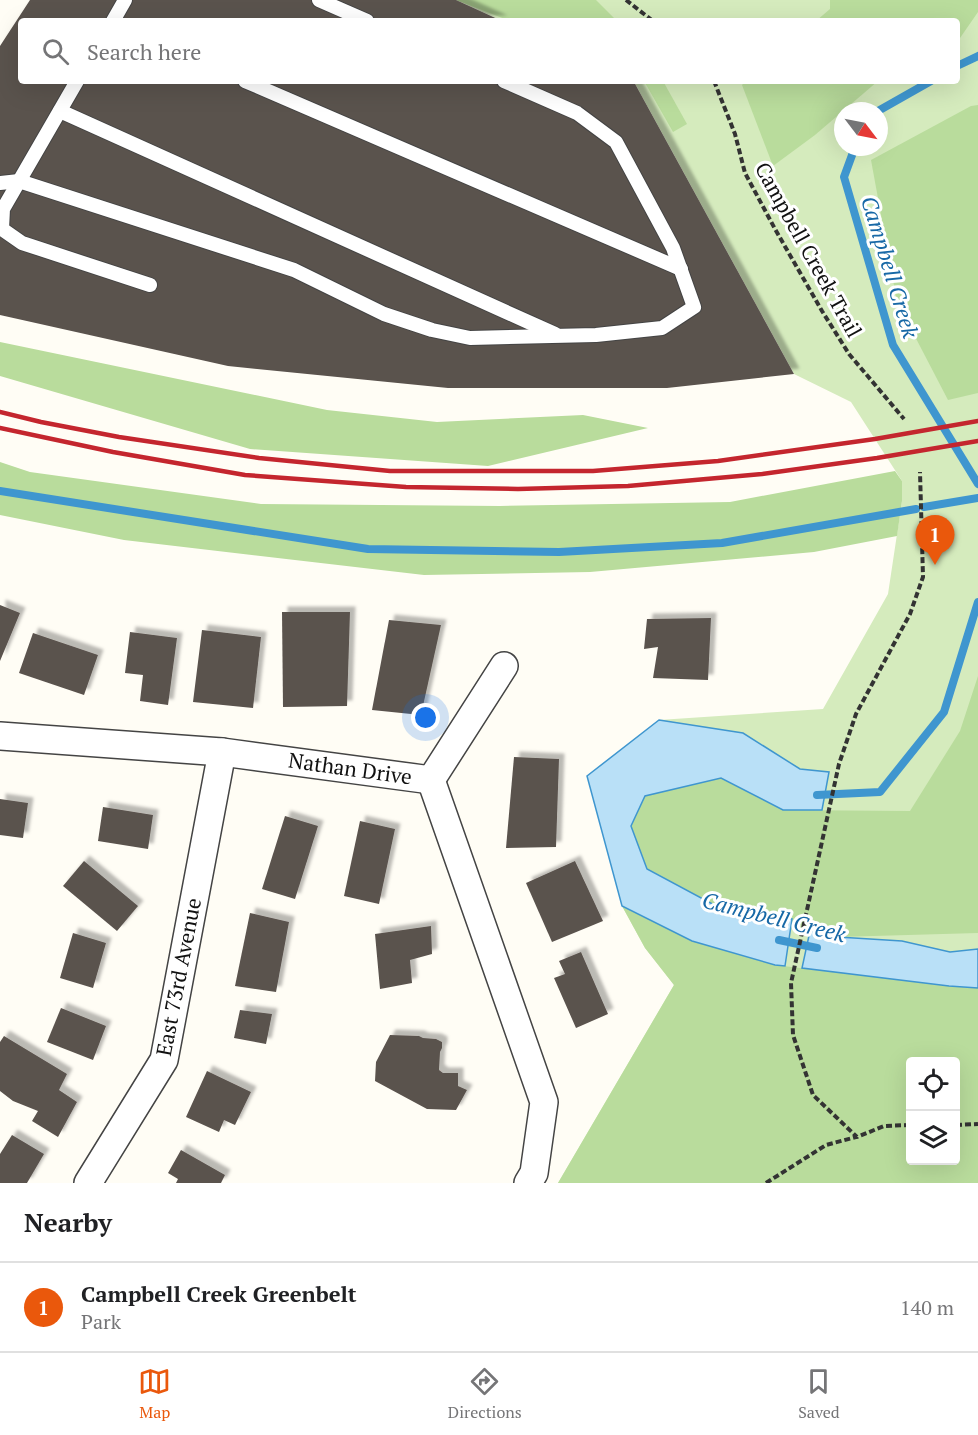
<!DOCTYPE html>
<html lang="en">
<head>
<meta charset="utf-8">
<style>
  :root { --surface:#fff; --page:#f2f2f2; --text:#202124; --muted:#757577; --line:#e0e0e0; --accent:#ea580c }
  body { margin:0; font-family:"PT Serif",serif; background:var(--page); color:var(--text) }
  .controls { position:absolute; right:18px; bottom:18px; display:grid; overflow:hidden; border-radius:6px; box-shadow:0 6px 24px #0002 }
  .controls button { width:54px; height:54px; display:grid; place-items:center; padding:0; border:0; border-bottom:2px solid var(--line); background:var(--surface); color:var(--text); font:30px sans-serif }
  .compass { position:absolute; left:834px; top:102px; width:54px; height:54px; border-radius:50%; background:var(--surface); box-shadow:0 6px 24px #0002; rotate:122deg }
  .you { position:absolute; left:426px; top:718px; width:21px; height:21px; margin:-15px; border:4px solid #fff; border-radius:50%; background:#1a73e8; box-shadow:0 0 0 9px #1a73e833 }
  .badge { display:grid; place-items:center; width:39px; height:39px; border-radius:50%; background:var(--accent); color:#fff; font-size:20px; font-weight:700 }
  .pin { position:absolute; translate:-50% -50px; filter:drop-shadow(0 2px 3px #0008) }
  .pin::after { content:''; position:absolute; top:32px; width:21px; height:18px; background:inherit; clip-path:polygon(0 0,100% 0,50% 100%) }
  .list { margin:0; padding:0; list-style:none }
  h2 { display:flex; justify-content:space-between; align-items:center; height:78px; margin:0; padding:0 24px; font-size:26px }
  h2 small { font-size:20px; font-weight:400; color:var(--muted) }
  .list li { display:grid; grid-template-columns:39px 1fr auto; gap:18px; align-items:center; box-sizing:border-box; height:90px; padding:0 24px; border-top:2px solid var(--line) }
  .list b { display:block; font-size:22px; white-space:nowrap }
  .list p { margin:0; font-size:20px; white-space:nowrap; color:var(--muted) }
  .list em { font-size:20px; font-style:normal; color:var(--muted) }
  .icon { flex:none; width:33px; height:33px; fill:none; stroke:currentColor; stroke-width:2; stroke-linecap:round; stroke-linejoin:round }
  .map { position:relative; flex:none; width:978px; height:1183px; overflow:hidden }
  .search { position:absolute; background:var(--surface); box-shadow:0 6px 24px #0002; left:18px; right:18px; top:18px; height:66px; display:flex; align-items:center; gap:15px; box-sizing:border-box; padding:0 21px; border-radius:6px; color:var(--muted); font-size:22px }
  .sheet { height:168px; background:var(--surface) }
  nav { display:flex; justify-content:space-around; align-items:center; box-sizing:border-box; height:84px; border-top:2px solid var(--line); background:var(--surface); font-size:16px; color:var(--muted) }
  nav a { display:grid; justify-items:center; gap:3px }
  nav .on { color:var(--accent) }
  .map>svg:first-child { display:block }
  .green { fill:#d5ebbd; fill-rule:evenodd }
  .forest { fill:#b9dc9c; fill-rule:evenodd }
  .water { fill:#b9e0f7; stroke:#3f96cf; stroke-width:1.5 }
  .lines { fill:none; stroke-linecap:round; stroke-linejoin:round }
  .stream { stroke:#3f96cf; stroke-width:8 }
  .building { fill:#5a524d; filter:url(#shadow) }
  .lane-casing { stroke:#444; stroke-width:16 }
  .street-casing { stroke:#444; stroke-width:30 }
  .path { stroke:#333; stroke-width:4; stroke-dasharray:6 3; stroke-linecap:butt }
  .lane { stroke:#fff; stroke-width:14 }
  .street { stroke:#fff; stroke-width:27 }
  .rail { stroke:#c4262e; stroke-width:4.5 }
  .labels { text-anchor:middle; stroke-width:6; stroke-linejoin:round; paint-order:stroke }
  .street-label { font-size:21px; fill:#111; stroke:#fff }
  .water-label { font-size:22px; font-style:italic; fill:#1768a6; stroke:#fff }
</style>
</head>
<body>
<div class="map">
<svg width="978" height="1183" viewBox="0 0 978 1183">
  <defs>
    <filter id="shadow"><feDropShadow dx="5.5" dy="-5.5" stdDeviation="1.5" flood-color="#0004"/></filter>
  </defs>
  <rect width="100%" height="100%" fill="#fffdf5"/>
  <!-- green -->
  <path class="green" d="M 456,0 L 978,0 L 978,1183 L 558,1183 L 674,985 L 645,948 L 622,906 L 587,776 L 659,720 L 823,709 L 888,594 L 902,501 L 902,481 L 851,402 L 794,374 L 634,82 L 632,81 L 957,81 L 957,21 L 502,21 ZM 843,111 L 879,111 L 879,147 L 843,147 ZM 910,1062 L 956,1062 L 956,1160 L 910,1160 Z"/>
  <!-- forest -->
  <g class="forest">
    <path d="M 456,0 L 596,0 L 617,21 L 510,21 Z"/>
    <path d="M 830,0 L 978,0 L 978,12 L 960,38 L 957,39 L 957,21 L 816,21 L 830,9 Z"/>
    <path d="M 644,81 L 663,81 L 687,124 L 673,132 Z"/>
    <path d="M 746,81 L 878,81 L 815,135 L 773,166 L 742,85 Z"/>
    <path d="M 978,105 L 978,393 L 948,400 L 897,302 L 871,160 L 971,106 Z"/>
    <path d="M 0,342 L 327,410 L 437,422 L 583,415 L 648,428 L 488,466 L 250,449 L 0,376 Z"/>
    <path d="M 0,462 L 30,472 L 261,504 L 500,506 L 730,502 L 895,471 L 902,481 L 902,501 L 897,536 L 814,552 L 590,572 L 424,575 L 124,540 L 0,515 Z"/>
    <path d="M 978,676 L 978,933 L 838,937 L 810,931 L 792,919 L 731,914 L 647,869 L 631,826 L 645,796 L 721,778 L 783,810 L 910,811 L 960,731 Z"/>
    <path d="M 622,906 L 692,941 L 775,965 L 949,986 L 978,988 L 978,1183 L 558,1183 L 674,985 L 645,948 ZM 910,1062 L 956,1062 L 956,1160 L 910,1160 Z"/>
  </g>
  <!-- water -->
  <g class="water">
    <path d="M 659,720 L 743,733 L 800,769 L 829,772 L 822,810 L 783,810 L 721,778 L 645,796 L 631,826 L 647,869 L 731,914 L 792,919 L 785,966 L 775,965 L 692,941 L 622,906 L 587,776 Z"/>
    <path d="M 810,931 L 838,937 L 902,941 L 950,952 L 978,949 L 978,988 L 949,986 L 802,968 Z"/>
  </g>
  <g class="lines">
    <!-- stream -->
    <g class="stream">
      <path d="M 957,66 L 978,56"/>
      <path d="M 878,111 L 931,81"/>
      <path d="M 855,147 L 844,177 L 893,345 L 978,484"/>
      <path d="M 0,491 L 368,549 L 559,552 L 722,543 L 916,509"/>
      <path d="M 924,507 L 978,498"/>
      <path d="M 817,795 L 880,792 L 944,712 L 978,602"/>
      <path d="M 779,940 L 817,948"/>
    </g>
  </g>
  <!-- building -->
  <g class="building">
    <path d="M 30,0 L 456,0 L 502,21 L 21,21 L 21,81 L 632,81 L 634,82 L 794,374 L 667,388 L 448,388 L 228,366 L 0,315 L 0,46 Z"/>
    <path d="M 0,605 L 20,613 L 0,661 Z"/>
    <path d="M 282,612 L 350,612 L 347,706 L 283,707 Z"/>
    <path d="M 711,618 L 708,680 L 653,678 L 658,647 L 644,649 L 647,619 Z"/>
    <path d="M 389,620 L 441,625 L 421,715 L 372,710 Z"/>
    <path d="M 202,630 L 261,637 L 253,708 L 193,702 Z"/>
    <path d="M 130,632 L 177,638 L 168,705 L 140,701 L 143,675 L 125,673 Z"/>
    <path d="M 33,633 L 98,655 L 84,695 L 19,673 Z"/>
    <path d="M 514,757 L 559,759 L 556,847 L 506,848 Z"/>
    <path d="M 0,799 L 28,803 L 23,838 L 0,835 Z"/>
    <path d="M 103,807 L 153,815 L 148,849 L 98,841 Z"/>
    <path d="M 285,816 L 318,826 L 295,899 L 262,889 Z"/>
    <path d="M 360,821 L 395,829 L 379,904 L 344,896 Z"/>
    <path d="M 84,861 L 138,906 L 117,931 L 63,886 Z"/>
    <path d="M 575,861 L 603,921 L 552,942 L 526,883 Z"/>
    <path d="M 250,913 L 289,922 L 276,992 L 235,986 Z"/>
    <path d="M 431,926 L 432,954 L 410,960 L 412,983 L 380,989 L 375,934 Z"/>
    <path d="M 73,933 L 106,943 L 93,988 L 60,978 Z"/>
    <path d="M 581,952 L 608,1014 L 576,1028 L 554,978 L 565,974 L 559,961 Z"/>
    <path d="M 61,1008 L 106,1026 L 93,1060 L 47,1042 Z"/>
    <path d="M 240,1010 L 272,1014 L 266,1044 L 234,1038 Z"/>
    <path d="M 390,1035 L 419,1036 L 423,1038 L 436,1039 L 442,1042 L 442,1048 L 440,1052 L 439,1070 L 443,1073 L 458,1073 L 458,1086 L 467,1090 L 456,1110 L 427,1109 L 375,1081 L 376,1062 Z"/>
    <path d="M 4,1036 L 67,1074 L 59,1090 L 77,1102 L 58,1137 L 32,1121 L 38,1111 L 13,1101 L 0,1091 L 0,1042 Z"/>
    <path d="M 207,1071 L 251,1092 L 235,1125 L 224,1120 L 219,1132 L 186,1117 Z"/>
    <path d="M 12,1135 L 44,1154 L 27,1183 L 0,1183 L 0,1154 Z"/>
    <path d="M 181,1150 L 225,1175 L 221,1183 L 176,1183 L 178,1179 L 168,1173 Z"/>
  </g>
  <g class="lines">
    <defs>
      <g id="lane">
        <path d="M 319,0 L 367,21"/>
        <path d="M 113,21 L 125,0"/>
        <path d="M 77,81 L 3,209 L 2,229 L 22,243 L 150,285"/>
        <path d="M 245,81 L 681,269"/>
        <path d="M 60,111 L 555,334"/>
        <path d="M 0,183 L 19,181 L 294,270 L 384,314 L 432,330 L 470,338 L 596,335 L 662,328 L 694,307 L 673,248 L 616,142 L 577,113 L 504,81"/>
      </g>
      <g id="street">
        <path d="M 0,736 L 222,752 L 431,780"/>
        <path d="M 431,780 L 544,1102 L 534,1173 L 528,1183"/>
        <path d="M 431,780 L 504,666"/>
        <path d="M 88,1183 L 164,1060 L 222,752"/>
      </g>
    </defs>
    <!-- lane casing -->
    <use href="#lane" class="lane-casing"/>
    <!-- street casing -->
    <use href="#street" class="street-casing"/>
    <!-- path -->
    <g class="path">
      <path d="M 626,0 L 653,21"/>
      <path d="M 714,81 L 735,134 L 745,173 L 775,229 L 822,311 L 849,354 L 904,419"/>
      <path d="M 910,1125 L 884,1126 L 857,1137 L 813,1095 L 793,1035 L 791,983 L 839,764 L 856,714 L 910,614 L 923,577 L 920,472"/>
      <path d="M 956,1125 L 978,1124"/>
      <path d="M 766,1183 L 826,1145 L 856,1137"/>
    </g>
    <!-- lane -->
    <use href="#lane" class="lane"/>
    <!-- street -->
    <use href="#street" class="street"/>
    <!-- rail -->
    <g class="rail">
      <path d="M 0,412 L 41,422 L 119,437 L 259,458 L 390,471 L 593,471 L 718,461 L 875,439 L 978,421"/>
      <path d="M 0,428 L 113,452 L 245,475 L 406,487 L 518,489 L 628,486 L 762,474 L 877,458 L 978,441"/>
    </g>
  </g>
  <g class="labels">
    <!-- street labels -->
    <g class="street-label">
      <text transform="translate(808 250) rotate(61)" y="7">Campbell Creek Trail</text>
      <text transform="translate(350 769) rotate(8)" y="7">Nathan Drive</text>
      <text transform="translate(179 977) rotate(-79)" y="7">East 73rd Avenue</text>
    </g>
    <!-- water labels -->
    <g class="water-label">
      <text transform="translate(890 267) rotate(73)" y="8">Campbell Creek</text>
      <text transform="translate(774 917) rotate(14)" y="8">Campbell Creek</text>
    </g>
  </g>
</svg>
<div class="controls">
<button><svg class="icon" aria-label="locate" viewBox="0 0 24 24"><circle cx="12" cy="12" r="6"/><path d="M12 2v4M12 18v4M2 12h4M18 12h4"/></svg></button>
<button><svg class="icon" aria-label="layers" viewBox="0 0 24 24"><path d="M12 4l9 5-9 5-9-5zM3 14l9 5 9-5"/></svg></button>
</div>
<svg class="compass" viewBox="-18 -18 36 36"><path d="M0-13l5 13h-10z" fill="#e53935"/><path d="M0 13l5-13h-10z" fill="#757577"/></svg>
<div class="you"></div>
<div class="pin badge" style="left:935px;top:565px">1</div>
<div class="search"><svg class="icon" aria-label="search" viewBox="0 0 24 24"><circle cx="10" cy="10" r="6"/><path d="M15 15l6 6"/></svg>Search here</div>
</div>
<section class="sheet">
<h2>Nearby<small></small></h2>
<ul class="list">
<li><span class="badge">1</span><div><b>Campbell Creek Greenbelt</b><p>Park</p></div><em>140 m</em></li>
</ul>
</section>
<nav>
<a class="on"><svg class="icon" aria-label="map" viewBox="0 0 24 24"><path d="M3 6l6-2 6 2 6-2v14l-6 2-6-2-6 2zM9 4v14M15 6v14"/></svg>Map</a>
<a><svg class="icon" aria-label="directions" viewBox="0 0 24 24"><path d="M12 3l9 9-9 9-9-9zM9 14v-3h6M13 9l2 2-2 2"/></svg>Directions</a>
<a><svg class="icon" aria-label="saved" viewBox="0 0 24 24"><path d="M7 4h10v16l-5-4-5 4z"/></svg>Saved</a>
</nav>
</body>
</html>
